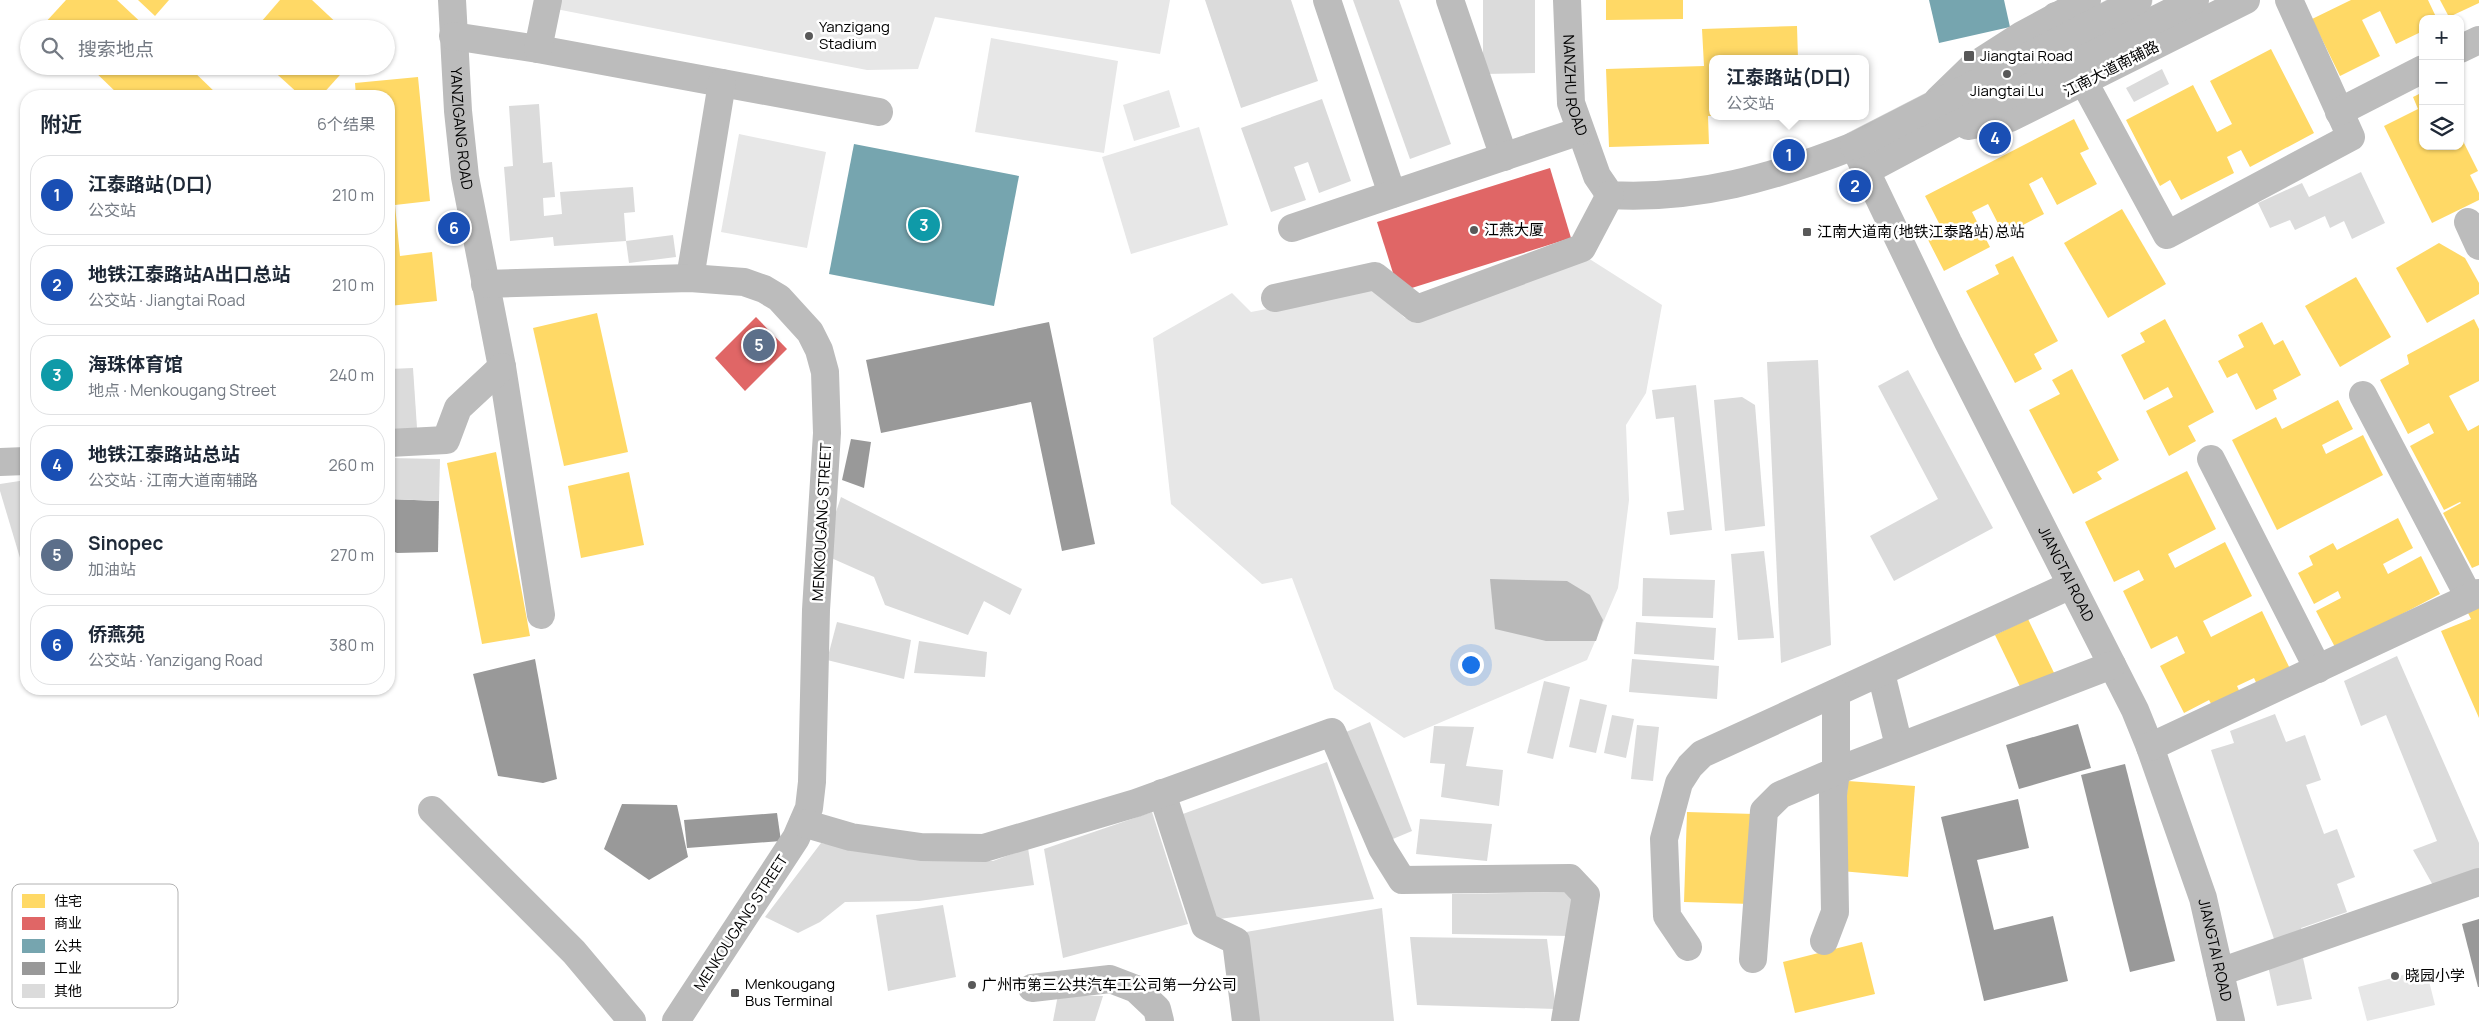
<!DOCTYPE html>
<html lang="zh">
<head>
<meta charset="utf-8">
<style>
  :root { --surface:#fff; --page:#f6f6f7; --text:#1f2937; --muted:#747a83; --line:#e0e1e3; --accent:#595959 }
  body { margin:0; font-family:Manrope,"Noto Sans SC",sans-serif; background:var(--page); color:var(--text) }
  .controls { position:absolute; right:15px; top:15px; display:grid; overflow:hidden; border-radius:10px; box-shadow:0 1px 4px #0004 }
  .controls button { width:45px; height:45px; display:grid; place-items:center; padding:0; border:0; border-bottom:1px solid var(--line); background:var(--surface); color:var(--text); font:25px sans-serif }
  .you { position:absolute; left:1470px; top:664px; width:18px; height:18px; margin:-12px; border:4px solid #fff; border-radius:50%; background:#1a73e8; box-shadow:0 0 0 8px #1a73e833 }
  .badge { display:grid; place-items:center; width:32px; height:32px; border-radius:50%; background:var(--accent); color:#fff; font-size:16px; font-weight:700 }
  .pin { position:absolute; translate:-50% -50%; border:2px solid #fff; box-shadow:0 1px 5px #0006 }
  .popup { position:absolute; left:1709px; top:55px; width:160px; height:65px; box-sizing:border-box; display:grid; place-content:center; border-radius:10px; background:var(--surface); filter:drop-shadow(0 1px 4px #0005); font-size:16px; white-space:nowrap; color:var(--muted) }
  .popup b { font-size:19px; color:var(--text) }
  .popup::after { content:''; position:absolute; left:50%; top:100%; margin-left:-10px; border:10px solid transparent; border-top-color:var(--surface) }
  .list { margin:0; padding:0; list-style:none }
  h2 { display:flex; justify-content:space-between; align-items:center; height:65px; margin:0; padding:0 20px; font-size:21px }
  h2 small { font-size:16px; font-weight:400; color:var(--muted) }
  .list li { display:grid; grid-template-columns:32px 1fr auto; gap:15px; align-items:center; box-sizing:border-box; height:80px; margin:0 10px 10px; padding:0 10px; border:1px solid var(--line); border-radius:20px }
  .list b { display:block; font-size:19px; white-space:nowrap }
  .list p { margin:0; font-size:16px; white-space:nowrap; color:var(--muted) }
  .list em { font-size:16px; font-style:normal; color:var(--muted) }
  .icon { flex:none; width:28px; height:28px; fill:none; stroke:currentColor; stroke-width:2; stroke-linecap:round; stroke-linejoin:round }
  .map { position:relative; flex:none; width:2479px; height:1021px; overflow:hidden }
  .search { position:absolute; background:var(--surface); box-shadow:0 1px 4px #0004; left:20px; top:20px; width:375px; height:55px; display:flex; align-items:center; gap:12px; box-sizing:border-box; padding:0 18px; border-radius:28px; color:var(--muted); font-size:19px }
  .panel { position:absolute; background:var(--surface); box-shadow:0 1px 4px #0004; left:20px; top:90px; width:375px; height:605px; border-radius:20px }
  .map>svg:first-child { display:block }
  .green { fill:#e7e7e7 }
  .water { fill:#b9b9b9 }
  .homes { fill:#ffd966 }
  .shops { fill:#e06666 }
  .public { fill:#76a5af }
  .industry { fill:#999 }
  .building { fill:#dbdbdb }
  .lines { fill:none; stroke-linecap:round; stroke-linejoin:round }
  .major-casing { stroke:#dbdbdb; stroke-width:29 }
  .minor { stroke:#bcbcbc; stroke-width:28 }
  .major { stroke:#bcbcbc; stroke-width:28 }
  .poi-dot { fill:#595959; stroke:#fff; stroke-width:2 }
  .labels { text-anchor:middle; stroke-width:5; stroke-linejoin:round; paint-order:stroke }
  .poi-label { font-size:15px; fill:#000; stroke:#fff; text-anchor:start }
  .street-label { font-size:15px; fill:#000; stroke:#fff }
  .key { fill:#fff; stroke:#b2b2b2; stroke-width:1 }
  .key-label { font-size:14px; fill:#000 }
</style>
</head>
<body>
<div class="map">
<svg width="2479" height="1021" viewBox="0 0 2479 1021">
  <rect width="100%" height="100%" fill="#fff"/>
  <!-- green -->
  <g class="green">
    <path d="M 559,0 L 1170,0 L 1160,54 L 935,17 L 918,69 L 867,70 L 556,9 Z"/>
    <path d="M 991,38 L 1118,61 L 1104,153 L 975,132 Z"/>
    <path d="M 1169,90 L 1180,127 L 1134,141 L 1123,105 Z"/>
    <path d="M 1199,127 L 1228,225 L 1131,254 L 1102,157 Z"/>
    <path d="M 739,134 L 826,152 L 807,248 L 721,232 Z"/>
    <path d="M 1588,258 L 1662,305 L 1646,393 L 1626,425 L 1629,500 L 1618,588 L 1587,660 L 1404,738 L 1334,689 L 1292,578 L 1262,584 L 1171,504 L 1153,338 L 1232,293 L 1251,312 L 1372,289 L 1405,318 Z"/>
    <path d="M 2426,969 L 2435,1005 L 2367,1021 L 2358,987 Z"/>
  </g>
  <!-- water -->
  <path class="water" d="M 1490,579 L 1567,581 L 1590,595 L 1603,620 L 1596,641 L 1546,641 L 1495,629 Z"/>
  <!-- homes -->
  <g class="homes">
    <path d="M 66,0 L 117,0 L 148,29 L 49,29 L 44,24 Z"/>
    <path d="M 138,0 L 169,0 L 155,16 Z"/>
    <path d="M 280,0 L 312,0 L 343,29 L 255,29 Z"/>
    <path d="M 1606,0 L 1683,0 L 1683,19 L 1606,20 Z"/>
    <path d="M 2351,0 L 2428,0 L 2437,19 L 2423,19 L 2423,31 L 2396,44 L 2380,11 L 2362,20 L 2380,56 L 2340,76 L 2312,19 Z"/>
    <path d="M 2440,0 L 2479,0 L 2479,3 L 2449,17 Z"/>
    <path d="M 1797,26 L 1798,59 L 1713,59 L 1713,116 L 1708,116 L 1709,144 L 1609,147 L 1606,69 L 1704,66 L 1702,29 Z"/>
    <path d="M 2271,49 L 2314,133 L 2250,167 L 2241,150 L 2227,157 L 2234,173 L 2181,200 L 2170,180 L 2160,186 L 2126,120 L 2193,85 L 2217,132 L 2232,124 L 2210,81 Z"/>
    <path d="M 89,66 L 188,66 L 219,96 L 120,96 Z"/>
    <path d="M 268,66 L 348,66 L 321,96 L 301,96 Z"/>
    <path d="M 418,77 L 430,201 L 395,205 L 400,256 L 432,252 L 437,301 L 389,306 L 389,96 L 356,96 L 355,83 Z"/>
    <path d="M 2423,92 L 2423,146 L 2460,146 L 2460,135 L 2478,171 L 2470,175 L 2479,193 L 2479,200 L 2432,223 L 2384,126 L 2418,109 L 2413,97 Z"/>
    <path d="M 2074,119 L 2089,149 L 2080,153 L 2097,184 L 2057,205 L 2042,177 L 2029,184 L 2044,214 L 2004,235 L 1988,204 L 1972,212 L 1990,247 L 1944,271 L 1925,234 L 1941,227 L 1925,196 Z"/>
    <path d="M 2122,209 L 2166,284 L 2108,318 L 2064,243 Z"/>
    <path d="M 2439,243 L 2465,258 L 2479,283 L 2479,294 L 2427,323 L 2396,268 Z"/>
    <path d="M 2013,256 L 2058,341 L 2034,354 L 2042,369 L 2015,383 L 1966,291 L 1999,274 L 1995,265 Z"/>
    <path d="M 2356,277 L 2391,337 L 2340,367 L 2305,306 Z"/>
    <path d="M 597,313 L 628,452 L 564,466 L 533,328 Z"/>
    <path d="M 2165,319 L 2214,412 L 2188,426 L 2196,441 L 2169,456 L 2146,411 L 2173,397 L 2168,387 L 2144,400 L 2121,355 L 2145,342 L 2140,333 Z"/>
    <path d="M 2474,319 L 2479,329 L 2479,381 L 2449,396 L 2468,431 L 2479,425 L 2479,565 L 2472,568 L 2443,513 L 2461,503 L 2460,502 L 2444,510 L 2410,446 L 2434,433 L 2429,423 L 2408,434 L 2380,380 L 2409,364 L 2407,355 Z"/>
    <path d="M 2262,322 L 2274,345 L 2283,340 L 2301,375 L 2273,390 L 2277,399 L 2256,410 L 2237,373 L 2227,378 L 2218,361 L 2244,347 L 2238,335 Z"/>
    <path d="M 2072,369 L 2119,460 L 2097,472 L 2102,479 L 2073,494 L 2029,410 L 2060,394 L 2052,380 Z"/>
    <path d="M 2338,400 L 2353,429 L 2322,445 L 2326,454 L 2363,435 L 2383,475 L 2277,530 L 2232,440 L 2276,417 L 2282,429 Z"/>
    <path d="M 496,452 L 530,636 L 482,644 L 447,463 Z"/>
    <path d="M 2187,471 L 2216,529 L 2168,554 L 2175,568 L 2225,542 L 2252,596 L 2203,621 L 2211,637 L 2262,611 L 2293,675 L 2260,691 L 2254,678 L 2237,686 L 2242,697 L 2215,711 L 2209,700 L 2184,713 L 2160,666 L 2185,653 L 2177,636 L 2151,649 L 2123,591 L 2144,580 L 2139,570 L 2114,582 L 2085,522 Z"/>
    <path d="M 629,472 L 644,545 L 581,558 L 568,486 Z"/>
    <path d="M 2398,518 L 2413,548 L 2383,564 L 2388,574 L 2421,556 L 2440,594 L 2336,649 L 2316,611 L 2341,598 L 2338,591 L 2314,604 L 2298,573 L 2313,565 L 2309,556 L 2333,543 L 2337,550 Z"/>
    <path d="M 2479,605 L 2479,718 L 2441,631 L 2471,619 L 2467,611 Z"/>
    <path d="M 2028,619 L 2057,679 L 2024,695 L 1995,635 Z"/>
    <path d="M 1848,781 L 1915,786 L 1908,877 L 1841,871 Z"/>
    <path d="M 1687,812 L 1754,814 L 1751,904 L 1684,902 Z"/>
    <path d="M 1862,942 L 1875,994 L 1795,1013 L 1783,962 Z"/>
  </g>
  <!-- shops -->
  <g class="shops">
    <path d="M 1550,168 L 1571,238 L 1399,292 L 1377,222 Z"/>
    <path d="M 756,317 L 787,349 L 745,391 L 715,358 Z"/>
  </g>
  <!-- public -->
  <g class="public">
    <path d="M 1929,0 L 2004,0 L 2010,27 L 1939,43 Z"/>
    <path d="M 854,144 L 1019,176 L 994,306 L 829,274 Z"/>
  </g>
  <!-- industry -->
  <g class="industry">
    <path d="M 1049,322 L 1095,544 L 1062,551 L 1031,402 L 881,433 L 866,360 Z"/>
    <path d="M 851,439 L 871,442 L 864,488 L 842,480 Z"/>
    <path d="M 389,499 L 439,501 L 438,552 L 397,553 L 389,549 Z"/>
    <path d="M 535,659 L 557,779 L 543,783 L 498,776 L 473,674 Z"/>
    <path d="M 2078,724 L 2091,768 L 2019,789 L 2006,745 Z"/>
    <path d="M 2125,764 L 2175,961 L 2130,972 L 2081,775 Z"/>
    <path d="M 2018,799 L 2029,848 L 1977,860 L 1994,930 L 2053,916 L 2068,981 L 1984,1001 L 1941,817 Z"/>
    <path d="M 622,804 L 677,805 L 688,857 L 649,880 L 604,849 Z"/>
    <path d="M 777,813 L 781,841 L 687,848 L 684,820 Z"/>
    <path d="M 2479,919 L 2479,987 L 2478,987 L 2462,924 Z"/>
  </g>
  <!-- building -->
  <g class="building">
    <path d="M 1205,0 L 1291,0 L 1318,81 L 1241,108 Z"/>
    <path d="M 1353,0 L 1399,0 L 1451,144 L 1410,159 Z"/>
    <path d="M 1483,0 L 1535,0 L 1535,73 L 1483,74 Z"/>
    <path d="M 2162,69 L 2169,84 L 2134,102 L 2126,88 Z"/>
    <path d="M 1322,99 L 1351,181 L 1319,193 L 1308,162 L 1294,167 L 1306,200 L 1271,212 L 1241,128 Z"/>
    <path d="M 539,104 L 543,163 L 552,162 L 555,197 L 543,198 L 544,216 L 562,214 L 560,192 L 633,187 L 635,212 L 624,213 L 626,241 L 554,246 L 553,237 L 510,241 L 504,167 L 513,166 L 509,106 Z"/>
    <path d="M 2361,172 L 2385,223 L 2352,239 L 2344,221 L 2330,228 L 2325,216 L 2295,230 L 2290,220 L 2270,228 L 2258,203 L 2302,183 L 2309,197 Z"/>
    <path d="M 673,235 L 676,257 L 629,263 L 626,241 Z"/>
    <path d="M 1818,360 L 1831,645 L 1781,663 L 1767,362 Z"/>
    <path d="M 413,368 L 417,428 L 389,430 L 389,369 Z"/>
    <path d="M 1908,370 L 1993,528 L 1894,581 L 1870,536 L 1938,499 L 1878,386 Z"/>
    <path d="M 1696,385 L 1712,530 L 1670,535 L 1667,512 L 1684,510 L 1674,417 L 1656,419 L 1652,390 Z"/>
    <path d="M 1742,397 L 1755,405 L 1765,526 L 1725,531 L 1714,400 Z"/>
    <path d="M 389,458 L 440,459 L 439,501 L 389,499 Z"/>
    <path d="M 26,480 L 26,578 L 0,491 L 0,484 Z"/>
    <path d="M 841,497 L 1022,589 L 1010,615 L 984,601 L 968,635 L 885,605 L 874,577 L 829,557 L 833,521 Z"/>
    <path d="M 1764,551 L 1774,638 L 1738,640 L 1731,554 Z"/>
    <path d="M 1643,578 L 1715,580 L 1713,618 L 1642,616 Z"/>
    <path d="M 837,622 L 911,640 L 904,679 L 827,660 Z"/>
    <path d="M 1636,622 L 1716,628 L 1714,660 L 1634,654 Z"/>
    <path d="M 919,641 L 987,652 L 985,677 L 914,673 Z"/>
    <path d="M 2397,656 L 2479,843 L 2479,871 L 2434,887 L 2413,850 L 2437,841 L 2386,715 L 2361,726 L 2344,681 Z"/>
    <path d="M 1632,659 L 1719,666 L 1717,699 L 1629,692 Z"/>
    <path d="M 1544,681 L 1570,687 L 1553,759 L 1527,753 Z"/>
    <path d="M 1580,699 L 1607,705 L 1596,753 L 1569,747 Z"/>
    <path d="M 2275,714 L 2286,742 L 2305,735 L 2321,780 L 2306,785 L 2324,834 L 2337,829 L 2355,877 L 2337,884 L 2347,912 L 2301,928 L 2305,939 L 2277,948 L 2211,750 L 2234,743 L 2230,731 Z"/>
    <path d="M 1612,715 L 1634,719 L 1626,758 L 1604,753 Z"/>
    <path d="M 1370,722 L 1412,831 L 1388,841 L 1346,732 Z"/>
    <path d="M 1637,725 L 1659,727 L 1653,781 L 1631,779 Z"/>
    <path d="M 1434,726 L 1474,727 L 1466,766 L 1503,770 L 1499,806 L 1441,797 L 1445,764 L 1430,763 Z"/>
    <path d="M 1327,762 L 1374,899 L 1211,920 L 1180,815 Z"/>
    <path d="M 1152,812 L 1188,924 L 1063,958 L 1044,849 Z"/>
    <path d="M 1420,819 L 1492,824 L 1487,861 L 1416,854 Z"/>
    <path d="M 821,843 L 924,859 L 993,861 L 1028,848 L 1034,885 L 919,901 L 845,902 L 820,922 L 798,933 L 765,917 Z"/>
    <path d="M 1571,892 L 1571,936 L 1452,934 L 1452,894 Z"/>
    <path d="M 943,905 L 956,977 L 888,991 L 876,915 Z"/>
    <path d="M 1382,908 L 1394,1021 L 1256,1021 L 1246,932 Z"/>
    <path d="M 1410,937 L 1547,939 L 1556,1009 L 1417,1005 Z"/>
    <path d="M 2303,958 L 2312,999 L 2277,1006 L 2268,966 Z"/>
    <path d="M 1058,995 L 1103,996 L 1095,1021 L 1053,1021 Z"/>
  </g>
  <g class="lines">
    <defs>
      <path id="major" d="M 1854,146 L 2138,0"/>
    </defs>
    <!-- major casing -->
    <use href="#major" class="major-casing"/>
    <!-- minor -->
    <g class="minor">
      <path id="s1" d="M 452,0 L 458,111 L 465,177 L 502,367 L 541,615"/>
      <path d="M 1327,0 L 1392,194"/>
      <path d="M 1450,0 L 1504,157"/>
      <path id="s2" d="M 1567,0 L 1571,103 L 1597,176 L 1610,195 C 1696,200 1775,177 1854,146 L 1948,342 L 2135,710 L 2150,747 L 2203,898 L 2231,1021"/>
      <path d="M 2056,16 L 2084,82 L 2167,235 L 2351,137 L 2289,0"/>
      <path d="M 453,36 L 538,49 L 879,112"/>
      <path d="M 538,49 L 548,0"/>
      <path d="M 2460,49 L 2479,40"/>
      <path d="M 1938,100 L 1972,67 L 2022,35 L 2087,0"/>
      <path d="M 2339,112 L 2423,69"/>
      <path d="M 1968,126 L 2010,118 L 2246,0"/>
      <path d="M 1866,171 L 2076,59 L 2195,0"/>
      <path d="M 2468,222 L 2479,246"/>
      <path d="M 1292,228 L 1580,131"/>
      <path d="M 690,278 L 722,83"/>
      <path d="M 485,284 L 690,278 L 744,282 L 764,289 L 779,298 L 810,332 L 819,350 L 825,372 L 827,433 L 816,610 L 812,782 L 809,808 L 796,838 L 676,1021"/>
      <path d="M 1275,298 L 1375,276 L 1417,309 L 1582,248 L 1610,195"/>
      <path d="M 2363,395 L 2469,597"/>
      <path d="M 389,443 L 446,440 L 458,408 L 502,367"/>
      <path d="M 2211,459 L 2318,669"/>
      <path d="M 0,462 L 26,461"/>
      <path d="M 1881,673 L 1899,746"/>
      <path d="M 2150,747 L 2479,593"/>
      <path d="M 1162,793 L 1205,926 L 1236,941 L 1246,1021"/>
      <path d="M 432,810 L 574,952 L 632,1021"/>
      <path d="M 803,823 L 851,837 L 921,847 L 984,848 L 1136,803 L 1332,732 L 1382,848 L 1402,880 L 1570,878 L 1586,895 L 1565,1021"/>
      <path d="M 1824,941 L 1835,912 L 1833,795 L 1836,771 L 2112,665"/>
      <path d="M 1688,947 L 1667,916 L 1664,839 L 1679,783 L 1690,766 L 1702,754 L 2071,585"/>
      <path d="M 1753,959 L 1764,811 L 1780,795 L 1836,771 L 1836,693"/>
      <path d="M 2220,972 L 2479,882"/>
      <path d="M 1032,988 L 1110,979 L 1136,989 L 1157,1009 L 1160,1021"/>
    </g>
    <!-- major -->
    <use href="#major" class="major"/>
  </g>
  <!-- markers -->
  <g class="poi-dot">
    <circle cx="809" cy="36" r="5"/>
    <rect x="1963" y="50" width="12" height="12" rx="2.5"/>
    <circle cx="2007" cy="74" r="5"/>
    <circle cx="1474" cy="230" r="5"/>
    <rect x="1802" y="227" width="10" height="10" rx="2.5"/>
    <circle cx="2395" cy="976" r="5"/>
    <circle cx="972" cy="985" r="5"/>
    <rect x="730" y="988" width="10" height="10" rx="2.5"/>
  </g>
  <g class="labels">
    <!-- poi labels -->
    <g class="poi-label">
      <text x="819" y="32">Yanzigang<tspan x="819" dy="17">Stadium</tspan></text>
      <text x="1980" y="61">Jiangtai Road</text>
      <text x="2007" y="96" text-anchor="middle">Jiangtai Lu</text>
      <text x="1484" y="235">江燕大厦</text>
      <text x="1817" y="237">江南大道南(地铁江泰路站)总站</text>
      <text x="2405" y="981">晓园小学</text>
      <text x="745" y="989">Menkougang<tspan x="745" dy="17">Bus Terminal</tspan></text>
      <text x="982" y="990">广州市第三公共汽车工公司第一分公司</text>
    </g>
    <!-- street labels -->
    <g class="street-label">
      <text transform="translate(2111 69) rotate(-27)" y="5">江南大道南辅路</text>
      <text dy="5" stroke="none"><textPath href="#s2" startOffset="86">NANZHU ROAD</textPath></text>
      <text dy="5" stroke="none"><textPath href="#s1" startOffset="129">YANZIGANG ROAD</textPath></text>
      <text transform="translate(822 522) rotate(-87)" y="5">MENKOUGANG STREET</text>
      <text dy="5" stroke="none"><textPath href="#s2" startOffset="932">JIANGTAI ROAD</textPath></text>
      <text transform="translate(741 923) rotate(-57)" y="5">MENKOUGANG STREET</text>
      <text dy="5" stroke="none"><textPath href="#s2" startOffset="1338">JIANGTAI ROAD</textPath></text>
    </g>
  </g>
  <!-- legend -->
  <rect x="12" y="884" width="166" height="124" rx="8" class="key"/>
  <rect x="22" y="894" width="23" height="14" fill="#ffd966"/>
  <rect x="22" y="917" width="23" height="13" fill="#e06666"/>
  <rect x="22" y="939" width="23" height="14" fill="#76a5af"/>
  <rect x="22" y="962" width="23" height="13" fill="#999"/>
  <rect x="22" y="984" width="23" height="14" fill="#dbdbdb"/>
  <g class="key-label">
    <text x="54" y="906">住宅</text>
    <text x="54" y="928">商业</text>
    <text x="54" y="951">公共</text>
    <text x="54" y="973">工业</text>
    <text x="54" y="996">其他</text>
  </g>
</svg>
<div class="controls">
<button>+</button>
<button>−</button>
<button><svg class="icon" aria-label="layers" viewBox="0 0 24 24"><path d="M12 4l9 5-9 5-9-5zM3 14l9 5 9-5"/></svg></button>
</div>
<div class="you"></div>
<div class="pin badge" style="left:1789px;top:155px;background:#1a4fb4">1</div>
<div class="popup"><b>江泰路站(D口)</b>公交站</div>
<div class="pin badge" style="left:1855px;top:186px;background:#1a4fb4">2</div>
<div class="pin badge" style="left:924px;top:225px;background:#0f9aa8">3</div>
<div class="pin badge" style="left:1995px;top:138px;background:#1a4fb4">4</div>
<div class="pin badge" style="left:759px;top:345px;background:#5c6f8a">5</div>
<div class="pin badge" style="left:454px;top:228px;background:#1a4fb4">6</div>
<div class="search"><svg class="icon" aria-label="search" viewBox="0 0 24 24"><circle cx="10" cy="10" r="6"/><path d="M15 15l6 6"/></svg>搜索地点</div>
<section class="panel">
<h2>附近<small>6个结果</small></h2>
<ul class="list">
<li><span class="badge" style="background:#1a4fb4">1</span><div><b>江泰路站(D口)</b><p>公交站</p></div><em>210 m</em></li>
<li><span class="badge" style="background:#1a4fb4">2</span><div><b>地铁江泰路站A出口总站</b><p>公交站 · Jiangtai Road</p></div><em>210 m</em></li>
<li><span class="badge" style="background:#0f9aa8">3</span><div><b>海珠体育馆</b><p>地点 · Menkougang Street</p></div><em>240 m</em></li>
<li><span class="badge" style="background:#1a4fb4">4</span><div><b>地铁江泰路站总站</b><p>公交站 · 江南大道南辅路</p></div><em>260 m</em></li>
<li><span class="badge" style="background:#5c6f8a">5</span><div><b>Sinopec</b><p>加油站</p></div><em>270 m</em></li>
<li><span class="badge" style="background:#1a4fb4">6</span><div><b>侨燕苑</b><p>公交站 · Yanzigang Road</p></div><em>380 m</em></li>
</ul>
</section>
</div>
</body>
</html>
